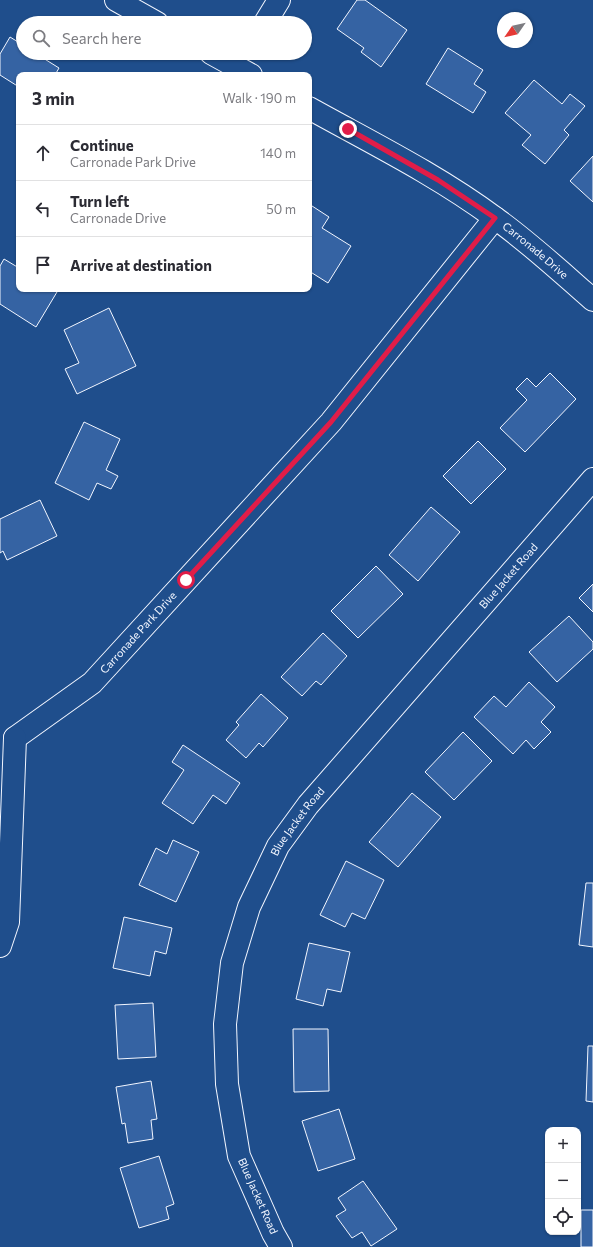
<!DOCTYPE html>
<html lang="en">
<head>
<meta charset="utf-8">
<style>
  :root { --surface:#fff; --page:#f7f7f7; --text:#2b2b33; --muted:#7c7c81; --line:#e1e1e2 }
  body { margin:0; font-family:Commissioner,sans-serif; background:var(--page); color:var(--text) }
  .controls { position:absolute; right:12px; bottom:12px; display:grid; overflow:hidden; border-radius:8px; box-shadow:0 1px 3px #0004 }
  .controls button { width:36px; height:36px; display:grid; place-items:center; padding:0; border:0; border-bottom:1px solid var(--line); background:var(--surface); color:var(--text); font:20px sans-serif }
  .compass { position:absolute; left:497px; top:12px; width:36px; height:36px; border-radius:50%; background:var(--surface); box-shadow:0 1px 3px #0004; rotate:236deg }
  .stop { position:absolute; width:12px; height:12px; margin:-9px; border:3px solid #e11d48; border-radius:50%; background:#fff }
  .stop.end { background:#e11d48; border-color:#fff; box-shadow:0 1px 4px #0008 }
  .list { margin:0; padding:0; list-style:none }
  h2 { display:flex; justify-content:space-between; align-items:center; height:52px; margin:0; padding:0 16px; font-size:17px }
  h2 small { font-size:13px; font-weight:400; color:var(--muted) }
  .list li { display:grid; grid-template-columns:26px 1fr auto; gap:12px; align-items:center; box-sizing:border-box; height:56px; padding:0 16px; border-top:1px solid var(--line) }
  .list b { display:block; font-size:15px; white-space:nowrap }
  .list p { margin:0; font-size:13px; white-space:nowrap; color:var(--muted) }
  .list em { font-size:13px; font-style:normal; color:var(--muted) }
  .icon { flex:none; width:22px; height:22px; fill:none; stroke:currentColor; stroke-width:2; stroke-linecap:round; stroke-linejoin:round }
  .map { position:relative; flex:none; width:593px; height:1247px; overflow:hidden }
  .search { position:absolute; background:var(--surface); box-shadow:0 1px 3px #0004; left:16px; top:16px; width:296px; height:44px; display:flex; align-items:center; gap:10px; box-sizing:border-box; padding:0 14px; border-radius:22px; color:var(--muted); font-size:15px }
  .panel { position:absolute; background:var(--surface); box-shadow:0 1px 3px #0004; left:16px; top:72px; width:296px; height:220px; border-radius:8px }
  .map>svg:first-child { display:block }
  .building { fill:#3563a3; stroke:#f2f6ff }
  .lines { fill:none; stroke-linecap:round; stroke-linejoin:round }
  .minor-casing { stroke:#f2f6ff; stroke-width:24 }
  .minor { stroke:#1f4e8c; stroke-width:22 }
  .route { stroke:#e11d48; stroke-width:5 }
  .labels { text-anchor:middle; stroke-width:3; stroke-linejoin:round; paint-order:stroke }
  .street-label { font-size:11px; fill:#f2f6ff; stroke:#1f4e8c }
</style>
</head>
<body>
<div class="map">
<svg width="593" height="1247" viewBox="0 0 593 1247">
  <rect width="100%" height="100%" fill="#1f4e8c"/>
  <!-- building -->
  <g class="building">
    <path d="M 357,0 L 365,0 L 407,30 L 381,67 L 361,52 L 364,48 L 337,29 Z"/>
    <path d="M 10,37 L 23,45 L 23,53 L 35,53 L 59,68 L 55,75 L 19,75 L 19,87 L 0,75 L 0,54 Z"/>
    <path d="M 448,48 L 483,70 L 474,84 L 486,92 L 473,113 L 426,84 Z"/>
    <path d="M 534,80 L 562,104 L 570,94 L 585,106 L 564,130 L 569,135 L 545,164 L 522,145 L 531,135 L 505,113 Z"/>
    <path d="M 593,156 L 593,202 L 570,181 Z"/>
    <path d="M 309,204 L 329,217 L 322,228 L 351,246 L 328,283 L 309,271 Z"/>
    <path d="M 4,259 L 19,268 L 19,289 L 53,289 L 57,292 L 36,327 L 0,304 L 0,266 Z"/>
    <path d="M 109,308 L 136,366 L 77,394 L 65,369 L 79,363 L 64,330 Z"/>
    <path d="M 550,373 L 576,399 L 525,452 L 500,428 L 527,400 L 516,389 L 527,378 L 536,387 Z"/>
    <path d="M 84,422 L 120,439 L 106,470 L 118,476 L 111,489 L 97,483 L 89,500 L 55,483 Z"/>
    <path d="M 478,441 L 506,469 L 471,504 L 443,476 Z"/>
    <path d="M 40,500 L 57,536 L 7,560 L 3,551 L 0,553 L 0,519 Z"/>
    <path d="M 431,507 L 460,532 L 418,581 L 389,555 Z"/>
    <path d="M 376,566 L 403,594 L 358,638 L 331,611 Z"/>
    <path d="M 593,584 L 593,612 L 579,598 Z"/>
    <path d="M 569,616 L 593,642 L 593,649 L 557,682 L 529,652 Z"/>
    <path d="M 323,633 L 347,656 L 321,685 L 316,681 L 302,696 L 281,677 Z"/>
    <path d="M 529,682 L 555,707 L 541,722 L 551,732 L 534,749 L 526,740 L 513,754 L 474,717 L 494,696 L 506,707 Z"/>
    <path d="M 261,694 L 288,718 L 263,747 L 259,743 L 246,758 L 226,740 L 239,725 L 236,722 Z"/>
    <path d="M 463,732 L 492,761 L 454,800 L 425,772 Z"/>
    <path d="M 183,745 L 240,783 L 226,804 L 213,795 L 193,824 L 162,803 L 184,770 L 172,762 Z"/>
    <path d="M 412,793 L 441,817 L 398,867 L 369,842 Z"/>
    <path d="M 173,840 L 199,852 L 176,902 L 139,885 L 156,848 L 167,854 Z"/>
    <path d="M 346,861 L 384,880 L 365,919 L 352,913 L 345,927 L 320,915 Z"/>
    <path d="M 586,883 L 593,883 L 593,947 L 579,945 Z"/>
    <path d="M 124,917 L 172,928 L 166,954 L 155,951 L 150,976 L 113,968 Z"/>
    <path d="M 309,943 L 350,952 L 341,992 L 327,989 L 323,1006 L 296,999 Z"/>
    <path d="M 153,1003 L 156,1057 L 118,1059 L 115,1005 Z"/>
    <path d="M 293,1029 L 328,1029 L 329,1091 L 294,1092 Z"/>
    <path d="M 588,1046 L 593,1046 L 593,1102 L 586,1101 Z"/>
    <path d="M 151,1081 L 157,1119 L 151,1120 L 153,1139 L 128,1143 L 125,1123 L 122,1124 L 116,1087 Z"/>
    <path d="M 339,1109 L 355,1159 L 318,1171 L 302,1121 Z"/>
    <path d="M 159,1156 L 174,1204 L 166,1207 L 169,1219 L 139,1228 L 120,1168 Z"/>
    <path d="M 363,1181 L 397,1229 L 371,1246 L 362,1232 L 352,1238 L 336,1216 L 346,1210 L 338,1198 Z"/>
    <rect x="581" y="1210" width="12" height="37"/>
  </g>
  <g class="lines">
    <defs>
      <g id="minor">
        <path d="M 116,0 L 157,23"/>
        <path d="M 265,23 L 279,0"/>
        <path d="M 211,53 L 251,75"/>
        <path id="s1" d="M 309,108 C 372,143 437,175 495,218 C 530,243 561,272 593,300"/>
        <path id="s2" d="M 15,738 L 92,683 L 331,422 L 495,218"/>
        <path d="M 0,946 L 8,922 L 15,738"/>
        <path id="s3" d="M 281,1247 L 273,1233 L 239,1156 L 227,1084 L 225,1024 L 232,963 L 249,907 L 278,846 L 308,805 L 593,479"/>
      </g>
    </defs>
    <!-- minor casing -->
    <use href="#minor" class="minor-casing"/>
    <!-- minor -->
    <use href="#minor" class="minor"/>
  </g>
  <g class="lines">
    <!-- route -->
    <path class="route" d="M 186,580 L 331,422 L 495,218 L 438,180 L 348,129"/>
  </g>
  <g class="labels">
    <!-- street labels -->
    <g class="street-label">
      <text dy="4" stroke="none"><textPath href="#s1" startOffset="268">Carronade Drive</textPath></text>
      <text dy="4" stroke="none"><textPath href="#s3" startOffset="776">Blue Jacket Road</textPath></text>
      <text dy="4" stroke="none"><textPath href="#s2" startOffset="163">Carronade Park Drive</textPath></text>
      <text dy="4" stroke="none"><textPath href="#s3" startOffset="452">Blue Jacket Road</textPath></text>
      <text transform="translate(258 1196) rotate(66)" y="4">Blue Jacket Road</text>
    </g>
  </g>
</svg>
<div class="controls">
<button>+</button>
<button>−</button>
<button><svg class="icon" aria-label="locate" viewBox="0 0 24 24"><circle cx="12" cy="12" r="6"/><path d="M12 2v4M12 18v4M2 12h4M18 12h4"/></svg></button>
</div>
<svg class="compass" viewBox="-18 -18 36 36"><path d="M0-13l5 13h-10z" fill="#e53935"/><path d="M0 13l5-13h-10z" fill="#7c7c81"/></svg>
<div class="stop" style="left:186px;top:580px"></div>
<div class="stop end" style="left:348px;top:129px"></div>
<div class="search"><svg class="icon" aria-label="search" viewBox="0 0 24 24"><circle cx="10" cy="10" r="6"/><path d="M15 15l6 6"/></svg>Search here</div>
<section class="panel">
<h2>3 min<small>Walk · 190 m</small></h2>
<ul class="list">
<li><svg class="icon" aria-label="ahead" viewBox="0 0 24 24"><path d="M12 20V5M6 11l6-6 6 6"/></svg><div><b>Continue</b><p>Carronade Park Drive</p></div><em>140 m</em></li>
<li><svg class="icon" aria-label="left" viewBox="0 0 24 24"><path d="M17 20v-9H6M10 6l-5 5 5 5"/></svg><div><b>Turn left</b><p>Carronade Drive</p></div><em>50 m</em></li>
<li><svg class="icon" aria-label="arrive" viewBox="0 0 24 24"><path d="M6 21V4h12l-3 4 3 4H6"/></svg><div><b>Arrive at destination</b></div></li>
</ul>
</section>
</div>
</body>
</html>
